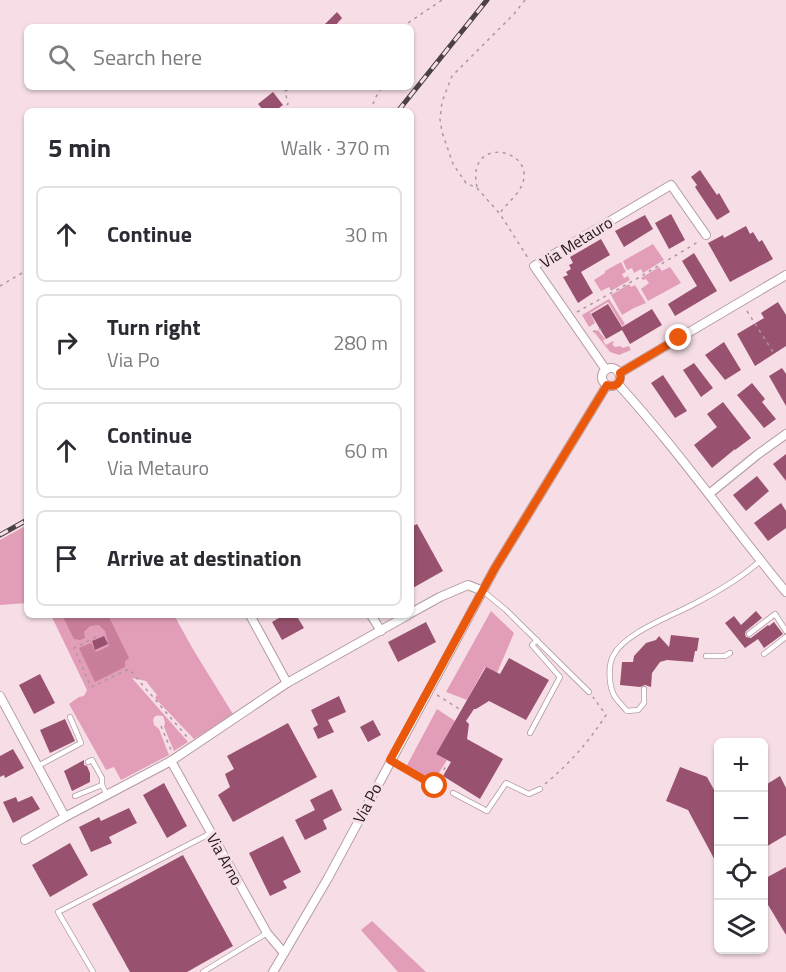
<!DOCTYPE html>
<html lang="en">
<head>
<meta charset="utf-8">
<style>
  :root { --surface:#fff; --page:#f2f2f3; --text:#2b2b33; --muted:#7c7c81; --line:#e1e1e2 }
  body { margin:0; font-family:"Titillium Web",sans-serif; background:var(--page); color:var(--text) }
  .controls { position:absolute; right:18px; bottom:18px; display:grid; overflow:hidden; border-radius:9px; box-shadow:0 2px 4px #0004 }
  .controls button { width:54px; height:54px; display:grid; place-items:center; padding:0; border:0; border-bottom:2px solid var(--line); background:var(--surface); color:var(--text); font:30px sans-serif }
  .stop { position:absolute; width:18px; height:18px; margin:-14px; border:4px solid #ea580c; border-radius:50%; background:#fff }
  .stop.end { background:#ea580c; border-color:#fff; box-shadow:0 2px 6px #0008 }
  .list { margin:0; padding:0; list-style:none }
  h2 { display:flex; justify-content:space-between; align-items:center; height:78px; margin:0; padding:0 24px; font-size:26px }
  h2 small { font-size:20px; font-weight:400; color:var(--muted) }
  .list li { display:grid; grid-template-columns:39px 1fr auto; gap:18px; align-items:center; box-sizing:border-box; height:96px; margin:0 12px 12px; padding:0 12px; border:2px solid var(--line); border-radius:9px }
  .list b { display:block; font-size:22px; white-space:nowrap }
  .list p { margin:0; font-size:20px; white-space:nowrap; color:var(--muted) }
  .list em { font-size:20px; font-style:normal; color:var(--muted) }
  .icon { flex:none; width:33px; height:33px; fill:none; stroke:currentColor; stroke-width:2; stroke-linecap:round; stroke-linejoin:round }
  .map { position:relative; flex:none; width:786px; height:972px; overflow:hidden }
  .search { position:absolute; background:var(--surface); box-shadow:0 2px 4px #0004; left:24px; top:24px; width:390px; height:66px; display:flex; align-items:center; gap:15px; box-sizing:border-box; padding:0 21px; border-radius:9px; color:var(--muted); font-size:22px }
  .panel { position:absolute; background:var(--surface); box-shadow:0 2px 4px #0004; left:24px; top:108px; width:390px; height:510px; border-radius:9px }
  .map>svg:first-child { display:block }
  .green { fill:#e29eb8 }
  .water { fill:#c97e9b }
  .building { fill:#98516e }
  .lines { fill:none; stroke-linecap:round; stroke-linejoin:round }
  .service-casing { stroke:#b39ba3; stroke-width:6 }
  .minor-casing { stroke:#b39ba3; stroke-width:10 }
  .path { stroke:#ab989f; stroke-width:1.5; stroke-dasharray:3 4.5; stroke-linecap:butt }
  .service { stroke:#fff; stroke-width:4.5 }
  .minor { stroke:#fff; stroke-width:8 }
  .rail-casing { stroke:#4c4145; stroke-width:5 }
  .rail { stroke:#f7dee6; stroke-width:3; stroke-dasharray:9; stroke-linecap:butt }
  .route { stroke:#ea580c; stroke-width:8 }
  .labels { text-anchor:middle; stroke-width:6; stroke-linejoin:round; paint-order:stroke }
  .street-label { font-size:16px; fill:#1f171a; stroke:#f7dee6 }
</style>
</head>
<body>
<div class="map">
<svg width="786" height="972" viewBox="0 0 786 972">
  <rect width="100%" height="100%" fill="#f7dee6"/>
  <!-- green -->
  <g class="green">
    <path d="M 653,244 L 664,260 L 643,273 L 641,269 L 634,273 L 632,268 L 627,270 L 623,261 Z"/>
    <path d="M 621,262 L 626,272 L 622,274 L 624,278 L 628,276 L 630,280 L 611,291 L 609,287 L 601,291 L 594,280 L 605,273 L 605,271 Z"/>
    <path d="M 659,267 L 662,271 L 670,267 L 681,283 L 648,301 L 641,289 L 649,283 L 646,279 L 643,280 L 641,278 Z"/>
    <path d="M 629,284 L 631,287 L 635,285 L 646,303 L 634,308 L 622,315 L 611,295 Z"/>
    <path d="M 609,299 L 625,324 L 622,326 L 608,302 L 590,313 L 595,323 L 589,327 L 582,315 Z"/>
    <path d="M 598,330 L 605,339 L 603,341 L 606,345 L 613,341 L 614,343 L 612,344 L 615,347 L 621,346 L 622,348 L 629,346 L 631,350 L 619,355 L 610,352 L 594,332 Z"/>
    <path d="M 27,525 L 27,603 L 0,605 L 0,540 Z"/>
    <path d="M 491,611 L 514,633 L 497,673 L 485,667 L 467,700 L 446,692 Z"/>
    <path d="M 51,615 L 174,615 L 194,651 L 233,714 L 194,739 L 155,698 L 157,695 L 146,681 L 132,678 L 188,742 L 174,751 L 164,727 L 165,722 L 163,716 C 157,715 155,715 153,720 L 154,725 L 159,729 L 169,755 L 121,780 L 114,767 L 106,770 L 69,704 L 79,697 L 84,696 L 87,690 Z"/>
    <path d="M 437,709 L 455,721 L 436,754 L 447,760 L 434,781 L 406,767 Z"/>
    <path d="M 372,921 L 426,972 L 398,972 L 361,930 Z"/>
  </g>
  <!-- water -->
  <path class="water" d="M 62,615 L 108,615 L 129,658 L 125,661 L 125,667 L 95,682 L 79,648 L 91,643 L 96,652 L 109,646 L 105,631 L 99,625 L 90,626 L 84,632 L 85,638 L 80,640 L 74,639 Z"/>
  <!-- building -->
  <g class="building">
    <path d="M 337,12 L 342,18 L 334,27 L 322,27 Z"/>
    <path d="M 273,92 L 283,105 L 275,111 L 264,111 L 258,104 Z"/>
    <path d="M 700,170 L 717,195 L 719,193 L 730,212 L 717,220 L 695,187 L 697,185 L 691,177 Z"/>
    <path d="M 671,214 L 685,240 L 669,249 L 655,223 Z"/>
    <path d="M 645,215 L 653,229 L 624,247 L 615,231 Z"/>
    <path d="M 746,226 L 750,234 L 753,232 L 759,242 L 762,240 L 773,259 L 730,282 L 708,243 L 723,235 L 724,238 Z"/>
    <path d="M 601,239 L 610,255 L 581,272 L 593,293 L 578,303 L 563,277 L 568,275 L 566,272 L 571,269 L 569,265 L 573,263 L 570,257 Z"/>
    <path d="M 694,253 L 717,291 L 675,316 L 668,304 L 697,286 L 682,261 Z"/>
    <path d="M 778,302 L 786,315 L 786,346 L 755,366 L 737,334 L 764,318 L 761,313 Z"/>
    <path d="M 608,304 L 622,327 L 652,309 L 662,325 L 630,344 L 622,330 L 606,339 L 591,314 Z"/>
    <path d="M 724,342 L 741,370 L 725,380 L 705,355 Z"/>
    <path d="M 694,363 L 713,388 L 701,397 L 683,370 Z"/>
    <path d="M 782,368 L 786,374 L 786,406 L 769,376 Z"/>
    <path d="M 663,375 L 687,411 L 675,418 L 651,383 Z"/>
    <path d="M 752,383 L 765,399 L 762,402 L 776,419 L 764,428 L 737,395 Z"/>
    <path d="M 723,402 L 751,438 L 735,450 L 735,449 L 712,468 L 694,445 L 717,427 L 707,414 Z"/>
    <path d="M 786,454 L 786,481 L 773,464 Z"/>
    <path d="M 757,476 L 769,491 L 746,511 L 733,495 Z"/>
    <path d="M 781,503 L 786,511 L 786,528 L 768,541 L 754,523 Z"/>
    <path d="M 417,524 L 443,571 L 411,589 L 411,527 Z"/>
    <path d="M 756,611 L 762,618 L 746,631 L 745,634 L 746,637 L 751,638 L 768,625 L 769,626 L 774,622 L 783,634 L 764,648 L 758,639 L 745,648 L 725,623 L 734,616 L 741,625 Z"/>
    <path d="M 284,615 L 296,615 L 304,628 L 282,640 L 272,622 Z"/>
    <path d="M 426,622 L 436,642 L 398,662 L 388,642 Z"/>
    <path d="M 671,635 L 699,638 L 697,651 L 695,651 L 693,662 L 667,660 L 660,662 L 652,673 L 651,687 L 645,685 L 640,687 L 620,685 L 622,662 L 633,662 L 634,656 L 646,643 L 656,640 L 659,636 L 669,647 Z"/>
    <path d="M 104,636 L 108,644 L 95,650 L 92,641 Z"/>
    <path d="M 509,658 L 549,680 L 526,720 L 489,701 L 476,709 L 474,709 L 466,721 L 469,724 L 467,739 L 503,759 L 480,799 L 443,776 L 451,762 L 436,754 L 486,667 L 500,674 Z"/>
    <path d="M 40,674 L 55,703 L 34,714 L 19,685 Z"/>
    <path d="M 339,696 L 346,712 L 328,720 L 334,732 L 318,739 L 313,728 L 318,725 L 311,710 Z"/>
    <path d="M 65,719 L 75,741 L 50,753 L 40,730 Z"/>
    <path d="M 373,720 L 381,735 L 368,742 L 360,727 Z"/>
    <path d="M 288,723 L 317,777 L 233,822 L 218,795 L 230,787 L 225,774 L 234,769 L 227,756 Z"/>
    <path d="M 13,749 L 24,768 L 5,778 L 4,775 L 0,777 L 0,756 Z"/>
    <path d="M 84,760 L 84,765 L 87,766 L 90,773 L 90,782 L 72,791 L 64,771 Z"/>
    <path d="M 680,767 L 707,777 L 718,797 L 718,866 L 688,810 L 666,801 Z"/>
    <path d="M 780,776 L 786,788 L 786,835 L 764,848 L 764,786 Z"/>
    <path d="M 164,783 L 187,826 L 167,838 L 143,795 Z"/>
    <path d="M 332,789 L 342,810 L 323,820 L 327,829 L 305,840 L 295,820 L 315,810 L 310,800 Z"/>
    <path d="M 32,796 L 40,809 L 13,823 L 3,802 L 16,797 L 18,802 Z"/>
    <path d="M 129,808 L 137,823 L 109,837 L 112,843 L 91,852 L 79,827 L 99,817 L 101,821 Z"/>
    <path d="M 283,836 L 301,872 L 283,881 L 287,888 L 270,896 L 249,853 Z"/>
    <path d="M 70,843 L 88,875 L 50,897 L 32,865 Z"/>
    <path d="M 183,855 L 233,946 L 187,972 L 130,972 L 92,904 Z"/>
    <path d="M 786,867 L 786,935 L 764,898 L 764,879 Z"/>
  </g>
  <g class="lines">
    <defs>
      <g id="service">
        <path d="M 483,591 L 506,610 L 589,692"/>
        <path d="M 749,634 L 775,614 L 786,631"/>
        <path d="M 764,654 L 786,637"/>
        <path d="M 706,656 L 725,656 L 730,653"/>
        <path d="M 644,689 L 644,703 L 638,710 L 627,711 C 623,706 615,699 613,693 C 609,683 608,666 613,656 C 624,633 672,616 694,604 C 717,592 741,578 760,561"/>
        <path d="M 530,733 L 560,677 L 532,645 L 537,640"/>
        <path d="M 88,762 L 92,760 L 102,778 L 102,785 L 107,795"/>
        <path d="M 38,766 L 81,743 L 70,717"/>
        <path d="M 453,793 L 487,811 L 506,783 L 529,794 L 540,789"/>
        <path d="M 75,796 L 102,785"/>
        <path d="M 93,972 L 58,912 L 211,833"/>
        <path d="M 203,972 L 267,933"/>
      </g>
      <g id="minor">
        <circle cx="611" cy="377" r="9"/>
        <path d="M 606,370 L 534,266 L 671,185 L 706,235"/>
        <path d="M 620,373 L 786,275"/>
        <path d="M 618,384 C 678,450 729,523 786,592"/>
        <path d="M 709,494 L 757,455 L 786,434"/>
        <path d="M 411,613 L 440,597 L 468,585 L 483,591"/>
        <path d="M 250,615 L 287,683"/>
        <path d="M 371,615 L 381,631"/>
        <path d="M 0,696 L 65,817"/>
        <path d="M 171,761 L 267,933 L 284,953"/>
        <path d="M 25,840 L 65,817 L 171,761 L 287,683 L 408,615"/>
        <path d="M 273,972 L 328,878 L 495,568 L 607,385"/>
      </g>
    </defs>
    <!-- service casing -->
    <use href="#service" class="service-casing"/>
    <!-- minor casing -->
    <use href="#minor" class="minor-casing"/>
    <!-- path -->
    <g class="path">
      <path d="M 525,0 L 514,14 L 452,76 L 442,102 L 440,119 L 442,132 L 453,164 L 466,183 L 477,188 L 500,214 L 528,258"/>
      <path d="M 402,27 L 442,0"/>
      <path d="M 282,111 L 288,104 L 285,91 L 292,87"/>
      <path d="M 370,111 L 376,97 L 382,87"/>
      <path d="M 477,187 C 465,133 540,149 521,187 C 516,197 506,204 500,213"/>
      <path d="M 0,286 L 27,270"/>
      <path d="M 747,311 L 775,355"/>
      <path d="M 577,312 L 638,278 L 698,242"/>
      <path d="M 593,332 L 599,328 L 601,330"/>
      <path d="M 96,637 L 74,648 L 91,687 L 129,669 L 188,738"/>
      <path d="M 437,695 L 461,710"/>
      <path d="M 161,726 L 171,750"/>
      <path d="M 399,765 L 435,786 L 447,764"/>
      <path d="M 545,784 C 570,763 588,743 606,715 L 593,697"/>
    </g>
    <!-- service -->
    <use href="#service" class="service"/>
    <!-- minor -->
    <use href="#minor" class="minor"/>
    <defs>
      <g id="rail">
        <path d="M 398,111 L 487,0"/>
        <path d="M 0,535 L 27,520"/>
      </g>
    </defs>
    <!-- rail casing -->
    <use href="#rail" class="rail-casing"/>
    <!-- rail -->
    <use href="#rail" class="rail"/>
  </g>
  <g class="lines">
    <!-- route -->
    <path class="route" d="M 435,786 L 390,760 L 495,568 L 607,385 C 616,388 622,382 620,373 L 679,338"/>
  </g>
  <g class="labels">
    <!-- street labels -->
    <g class="street-label">
      <text transform="translate(576 242) rotate(-32)" y="6">Via Metauro</text>
      <text transform="translate(367 803) rotate(-62)" y="6">Via Po</text>
      <text transform="translate(225 859) rotate(61)" y="6">Via Arno</text>
    </g>
  </g>
</svg>
<div class="controls">
<button>+</button>
<button>−</button>
<button><svg class="icon" aria-label="locate" viewBox="0 0 24 24"><circle cx="12" cy="12" r="6"/><path d="M12 2v4M12 18v4M2 12h4M18 12h4"/></svg></button>
<button><svg class="icon" aria-label="layers" viewBox="0 0 24 24"><path d="M12 4l9 5-9 5-9-5zM3 14l9 5 9-5"/></svg></button>
</div>
<div class="stop" style="left:435px;top:786px"></div>
<div class="stop end" style="left:679px;top:338px"></div>
<div class="search"><svg class="icon" aria-label="search" viewBox="0 0 24 24"><circle cx="10" cy="10" r="6"/><path d="M15 15l6 6"/></svg>Search here</div>
<section class="panel">
<h2>5 min<small>Walk · 370 m</small></h2>
<ul class="list">
<li><svg class="icon" aria-label="ahead" viewBox="0 0 24 24"><path d="M12 20V5M6 11l6-6 6 6"/></svg><div><b>Continue</b></div><em>30 m</em></li>
<li><svg class="icon" aria-label="right" viewBox="0 0 24 24"><path d="M7 20v-9h11M14 6l5 5-5 5"/></svg><div><b>Turn right</b><p>Via Po</p></div><em>280 m</em></li>
<li><svg class="icon" aria-label="ahead" viewBox="0 0 24 24"><path d="M12 20V5M6 11l6-6 6 6"/></svg><div><b>Continue</b><p>Via Metauro</p></div><em>60 m</em></li>
<li><svg class="icon" aria-label="arrive" viewBox="0 0 24 24"><path d="M6 21V4h12l-3 4 3 4H6"/></svg><div><b>Arrive at destination</b></div></li>
</ul>
</section>
</div>
</body>
</html>
